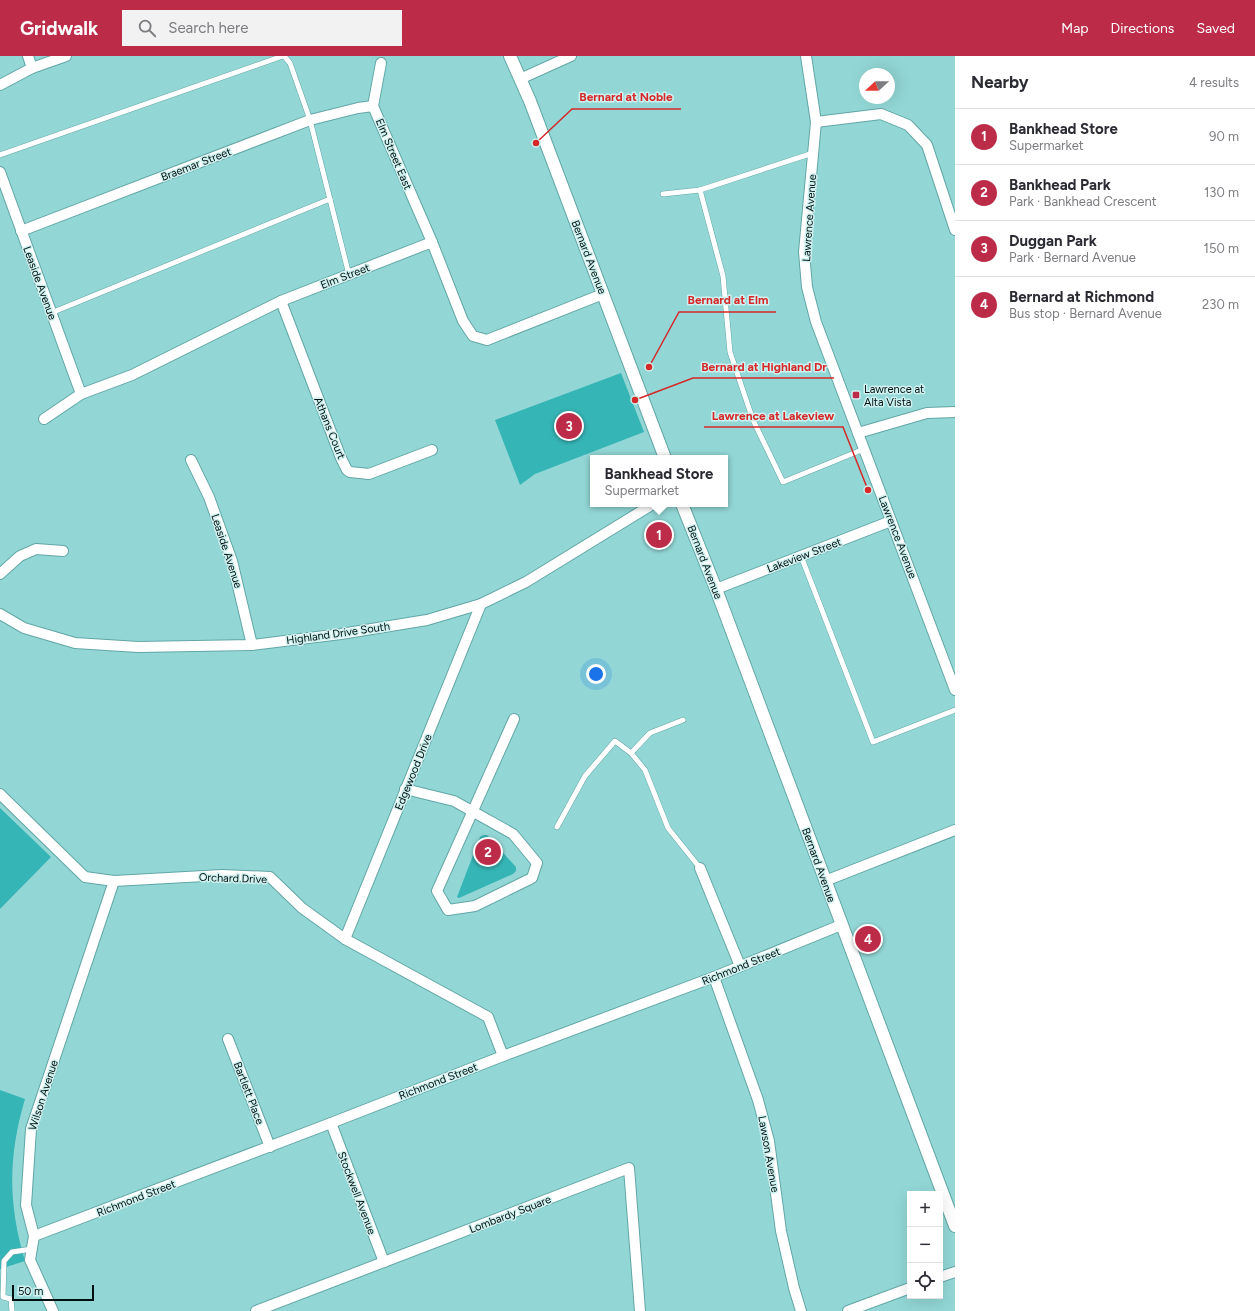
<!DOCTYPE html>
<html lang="en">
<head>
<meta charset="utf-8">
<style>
  :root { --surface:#fff; --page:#f2f2f3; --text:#2b2b33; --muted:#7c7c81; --line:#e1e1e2; --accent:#bc2b48 }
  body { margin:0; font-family:Figtree,sans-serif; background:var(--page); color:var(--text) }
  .controls { position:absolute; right:12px; bottom:12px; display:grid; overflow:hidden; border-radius:0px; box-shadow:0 4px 16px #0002 }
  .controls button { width:36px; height:36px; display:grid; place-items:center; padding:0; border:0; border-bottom:1px solid var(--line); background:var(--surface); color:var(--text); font:20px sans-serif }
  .compass { position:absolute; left:859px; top:12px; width:36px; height:36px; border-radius:50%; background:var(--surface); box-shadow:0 4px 16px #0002; rotate:249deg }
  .scale { position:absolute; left:12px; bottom:10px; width:82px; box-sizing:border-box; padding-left:4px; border:2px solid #000f0f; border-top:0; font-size:11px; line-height:14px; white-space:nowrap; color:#000f0f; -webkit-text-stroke:3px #cff1f0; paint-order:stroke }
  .you { position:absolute; left:596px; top:618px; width:14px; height:14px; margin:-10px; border:3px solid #fff; border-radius:50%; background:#1a73e8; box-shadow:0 0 0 6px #1a73e833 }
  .badge { display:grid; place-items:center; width:26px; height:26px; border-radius:50%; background:var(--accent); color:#fff; font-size:13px; font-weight:700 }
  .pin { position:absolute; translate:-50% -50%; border:2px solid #fff; box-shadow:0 1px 4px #0006 }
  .popup { position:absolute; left:590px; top:399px; width:138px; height:52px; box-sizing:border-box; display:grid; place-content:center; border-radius:0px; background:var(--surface); filter:drop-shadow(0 1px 3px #0005); font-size:13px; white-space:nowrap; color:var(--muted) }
  .popup b { font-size:15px; color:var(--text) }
  .popup::after { content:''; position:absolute; left:50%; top:100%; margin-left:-8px; border:8px solid transparent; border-top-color:var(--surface) }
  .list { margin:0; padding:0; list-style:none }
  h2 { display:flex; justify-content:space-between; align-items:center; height:52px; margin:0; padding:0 16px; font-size:17px }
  h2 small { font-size:13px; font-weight:400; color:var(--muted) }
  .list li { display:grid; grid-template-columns:26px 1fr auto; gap:12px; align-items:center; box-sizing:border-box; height:56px; padding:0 16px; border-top:1px solid var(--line) }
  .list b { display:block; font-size:15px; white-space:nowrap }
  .list p { margin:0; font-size:13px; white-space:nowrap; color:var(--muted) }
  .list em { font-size:13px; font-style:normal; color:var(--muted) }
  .icon { flex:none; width:22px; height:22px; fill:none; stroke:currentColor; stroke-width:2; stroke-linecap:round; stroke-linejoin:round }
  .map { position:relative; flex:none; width:955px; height:1255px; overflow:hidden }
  header { display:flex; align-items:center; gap:24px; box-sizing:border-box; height:56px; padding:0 20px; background:var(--accent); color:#fff }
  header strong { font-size:19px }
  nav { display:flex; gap:22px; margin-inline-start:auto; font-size:14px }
  .search { width:280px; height:36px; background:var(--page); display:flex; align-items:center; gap:10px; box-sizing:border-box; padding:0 14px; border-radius:0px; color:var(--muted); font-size:15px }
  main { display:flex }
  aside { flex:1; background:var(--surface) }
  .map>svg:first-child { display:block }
  .green { fill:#36b5b6 }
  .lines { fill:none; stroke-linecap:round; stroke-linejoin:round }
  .service-casing { stroke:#62a6a6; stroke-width:6 }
  .minor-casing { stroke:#62a6a6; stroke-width:12 }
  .tertiary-casing { stroke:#62a6a6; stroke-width:14 }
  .service { stroke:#fff; stroke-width:5 }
  .minor { stroke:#fff; stroke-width:10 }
  .tertiary { stroke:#fff; stroke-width:12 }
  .poi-dot { fill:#bc2b48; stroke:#cff1f0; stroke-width:1.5 }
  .labels { text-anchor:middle; stroke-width:3; stroke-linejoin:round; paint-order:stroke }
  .street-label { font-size:11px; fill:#000f0f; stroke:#cff1f0 }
  .poi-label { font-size:11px; fill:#000f0f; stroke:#cff1f0; text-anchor:start }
  .leader { fill:none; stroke:#d62828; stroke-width:1.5 }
  .callout-dot { fill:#d62828; stroke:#cff1f0; stroke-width:1.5 }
  .callout-label { font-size:12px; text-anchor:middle; font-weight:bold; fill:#d62828; stroke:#cff1f0; stroke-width:3; stroke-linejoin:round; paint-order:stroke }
</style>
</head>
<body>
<header>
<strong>Gridwalk</strong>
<div class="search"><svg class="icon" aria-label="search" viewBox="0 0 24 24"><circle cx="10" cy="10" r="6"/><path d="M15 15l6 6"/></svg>Search here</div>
<nav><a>Map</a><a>Directions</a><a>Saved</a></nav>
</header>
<main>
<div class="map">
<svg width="955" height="1255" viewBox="0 0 955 1255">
  <rect width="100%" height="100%" fill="#92d7d6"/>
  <!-- green -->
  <g class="green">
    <path d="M 621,317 L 644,376 L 535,418 L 520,429 L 495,364 Z"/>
    <path d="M 0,752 L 51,801 L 0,853 Z"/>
    <path d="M 483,779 L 487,779 L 516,811 L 516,815 L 513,818 L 459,842 L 457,841 L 480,781 Z"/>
    <path d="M 0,1034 L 25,1043 C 8,1101 8,1147 25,1205 L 0,1213 Z"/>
  </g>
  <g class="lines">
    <defs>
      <g id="service">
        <path d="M 284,0 L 290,7 L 310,64 L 349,219"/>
        <path d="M 813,97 L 700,134 L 723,220 L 730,296 L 753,364 L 783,426 L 864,393"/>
        <path d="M 0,99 L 283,0"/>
        <path d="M 663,138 L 700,134"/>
        <path d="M 51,257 L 330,143"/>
        <path d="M 801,500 L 873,686 L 955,654"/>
        <path d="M 631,697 L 650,677 L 683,664"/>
        <path d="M 557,771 L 585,720 L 615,685 L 631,697 L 645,714 L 668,772 L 700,812"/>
        <path d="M 12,1255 L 11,1243 L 3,1241 L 4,1205 L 12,1196 L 32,1193"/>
      </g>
      <g id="minor">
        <path d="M 28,0 L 32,12"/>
        <path d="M 806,0 L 816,66 L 804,196 L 807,231 L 816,266 L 955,634"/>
        <path d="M 381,7 L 373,50 L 432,186"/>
        <path d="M 520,23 L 571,0"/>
        <path d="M 0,29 L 32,12 L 66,0"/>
        <path d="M 816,66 L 881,58 L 908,69 L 927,89 L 955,174"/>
        <path d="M 0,116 L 81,338"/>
        <path d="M 21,175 L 310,64 L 358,52 L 373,50"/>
        <path d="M 281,245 L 341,402 L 347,414 L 350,416 L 369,418 L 432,394"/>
        <path d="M 44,363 L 81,338 L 132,319 L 281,245 L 432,186 L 463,265 L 473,280 L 487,284 L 603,238"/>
        <path d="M 858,377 L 927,357 L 955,356"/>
        <path d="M 191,404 L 209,441 L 232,505 L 252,589"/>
        <path d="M 0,518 L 20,500 L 36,493 L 63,495"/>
        <path d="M 716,533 L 891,465"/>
        <path d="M 0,558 L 24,572 L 75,587 L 138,591 L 252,589 L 341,578 L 427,564 L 481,548 L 526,526 L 653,448"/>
        <path d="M 405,733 L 454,745 L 513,778 L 537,807 L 532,822 L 475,850 L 448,854 L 437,835 L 514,663"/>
        <path d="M 0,738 L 85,821 L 114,825 L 222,819 L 270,821 L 302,852 L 345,883 L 488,961 L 503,1000"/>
        <path d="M 700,812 L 740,910"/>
        <path d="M 825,825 L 955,774"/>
        <path d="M 345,883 L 481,548"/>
        <path d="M 714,921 L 758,1044 L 769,1085 L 781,1175 L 794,1232 L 801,1255"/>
        <path d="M 228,983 L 270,1091"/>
        <path d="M 331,1067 L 384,1206"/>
        <path d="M 34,1180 L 331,1067 L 503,1000 L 714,921 L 841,869"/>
        <path d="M 940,1221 L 955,1216"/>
        <path d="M 53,1255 L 30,1204 L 34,1180 L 26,1149 L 31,1073 L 114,825"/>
        <path d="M 256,1255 L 629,1112 L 640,1255"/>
        <path d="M 848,1255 L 910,1232"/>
      </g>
      <g id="tertiary">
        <path d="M 510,0 L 530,45 L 665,402"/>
        <path d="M 682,448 L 716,533 L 955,1170"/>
      </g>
    </defs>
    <!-- service casing -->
    <use href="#service" class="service-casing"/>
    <!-- minor casing -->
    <use href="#minor" class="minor-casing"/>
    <!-- tertiary casing -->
    <use href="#tertiary" class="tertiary-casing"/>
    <!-- service -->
    <use href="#service" class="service"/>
    <!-- minor -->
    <use href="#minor" class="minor"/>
    <!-- tertiary -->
    <use href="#tertiary" class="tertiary"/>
  </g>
  <!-- markers -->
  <rect class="poi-dot" x="852" y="335" width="8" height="8" rx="2"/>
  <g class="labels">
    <!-- street labels -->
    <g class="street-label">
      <text transform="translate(394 98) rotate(67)" y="4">Elm Street East</text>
      <text transform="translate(196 108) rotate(-21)" y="4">Braemar Street</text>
      <text transform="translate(809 162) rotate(-86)" y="4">Lawrence Avenue</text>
      <text transform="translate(589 201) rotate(69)" y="4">Bernard Avenue</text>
      <text transform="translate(345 220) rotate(-21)" y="4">Elm Street</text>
      <text transform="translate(40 227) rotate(70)" y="4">Leaside Avenue</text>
      <text transform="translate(330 372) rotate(68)" y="4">Athans Court</text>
      <text transform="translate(898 481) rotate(69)" y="4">Lawrence Avenue</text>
      <text transform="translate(227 495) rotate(72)" y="4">Leaside Avenue</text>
      <text transform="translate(804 499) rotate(-21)" y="4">Lakeview Street</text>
      <text transform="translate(705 506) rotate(69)" y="4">Bernard Avenue</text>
      <text transform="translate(338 577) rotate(-8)" y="4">Highland Drive South</text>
      <text transform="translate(413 716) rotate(-68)" y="4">Edgewood Drive</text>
      <text transform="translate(819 809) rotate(70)" y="4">Bernard Avenue</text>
      <text transform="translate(233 822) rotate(2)" y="4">Orchard Drive</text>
      <text transform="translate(741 910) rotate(-22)" y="4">Richmond Street</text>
      <text transform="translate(438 1025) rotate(-21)" y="4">Richmond Street</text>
      <text transform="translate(249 1037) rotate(69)" y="4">Bartlett Place</text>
      <text transform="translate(43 1039) rotate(-72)" y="4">Wilson Avenue</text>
      <text transform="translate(769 1098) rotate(80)" y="4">Lawson Avenue</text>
      <text transform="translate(357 1137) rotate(69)" y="4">Stockwell Avenue</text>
      <text transform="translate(136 1142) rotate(-21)" y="4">Richmond Street</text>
      <text transform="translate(510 1158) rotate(-21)" y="4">Lombardy Square</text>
    </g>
    <!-- poi labels -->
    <g class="poi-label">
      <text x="864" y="337">Lawrence at<tspan x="864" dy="13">Alta Vista</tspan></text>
    </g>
  </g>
  <!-- callouts -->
  <path class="leader" d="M536 87L572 53H681M649 311L679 256H776M635 344L693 322H834M868 434L843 371H704"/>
  <g class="callout-dot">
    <circle cx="536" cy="87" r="4"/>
    <circle cx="649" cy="311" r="4"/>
    <circle cx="635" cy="344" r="4"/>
    <circle cx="868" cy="434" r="4"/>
  </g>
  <g class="callout-label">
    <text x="626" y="45">Bernard at Noble</text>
    <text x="728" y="248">Bernard at Elm</text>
    <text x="764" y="315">Bernard at Highland Dr</text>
    <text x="773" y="364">Lawrence at Lakeview</text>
  </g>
</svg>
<div class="controls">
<button>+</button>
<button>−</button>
<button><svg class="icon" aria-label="locate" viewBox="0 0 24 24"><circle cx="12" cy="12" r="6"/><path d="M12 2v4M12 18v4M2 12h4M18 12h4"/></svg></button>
</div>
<svg class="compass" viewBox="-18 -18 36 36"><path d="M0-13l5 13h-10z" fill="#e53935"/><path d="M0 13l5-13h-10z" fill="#7c7c81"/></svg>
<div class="scale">50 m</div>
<div class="you"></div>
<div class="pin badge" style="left:659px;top:479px">1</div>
<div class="popup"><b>Bankhead Store</b>Supermarket</div>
<div class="pin badge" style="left:488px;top:796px">2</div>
<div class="pin badge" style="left:569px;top:370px">3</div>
<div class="pin badge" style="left:868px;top:883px">4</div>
</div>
<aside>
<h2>Nearby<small>4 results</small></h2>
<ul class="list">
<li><span class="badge">1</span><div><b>Bankhead Store</b><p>Supermarket</p></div><em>90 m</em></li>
<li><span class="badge">2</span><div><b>Bankhead Park</b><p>Park · Bankhead Crescent</p></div><em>130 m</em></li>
<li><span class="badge">3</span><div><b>Duggan Park</b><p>Park · Bernard Avenue</p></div><em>150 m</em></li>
<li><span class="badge">4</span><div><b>Bernard at Richmond</b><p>Bus stop · Bernard Avenue</p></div><em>230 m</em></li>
</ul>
</aside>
</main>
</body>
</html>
